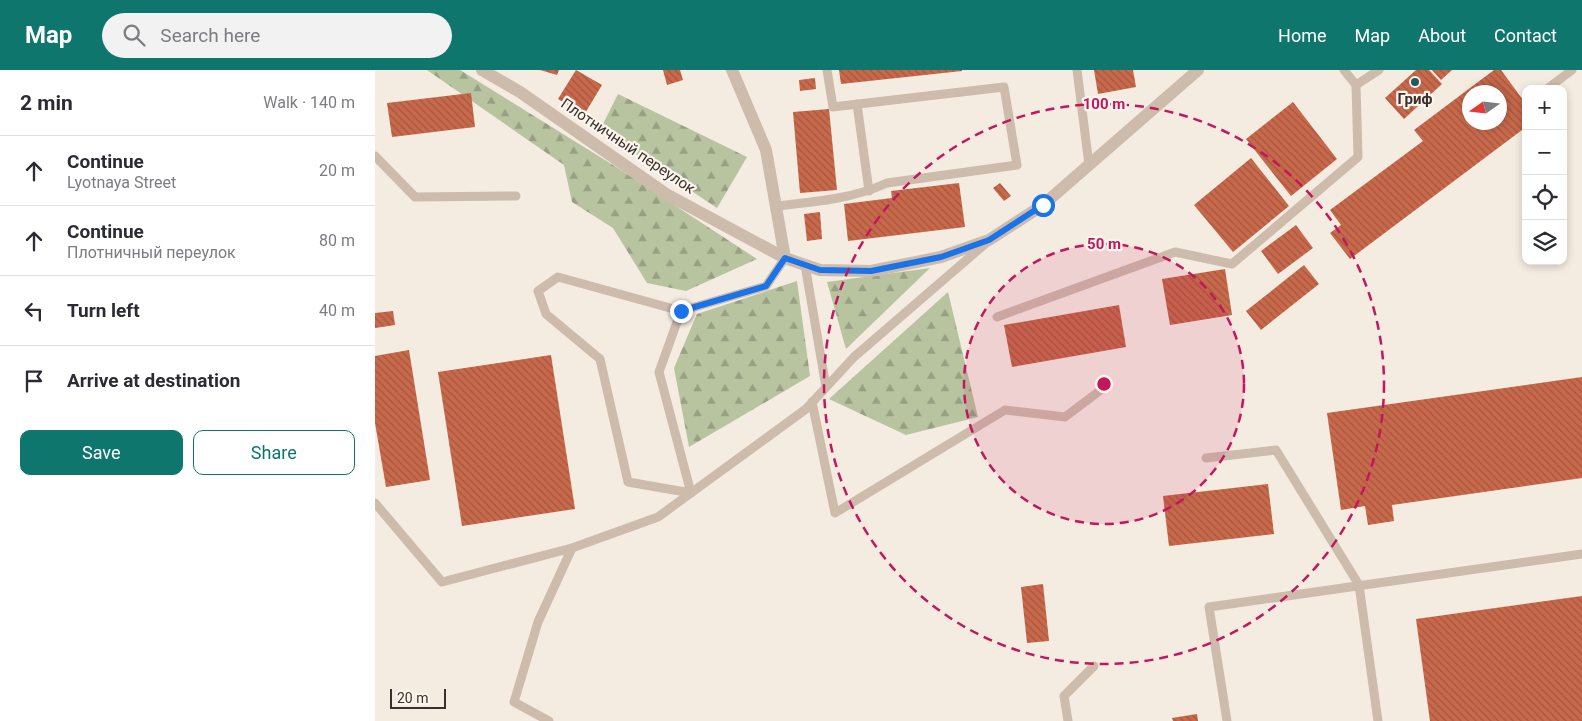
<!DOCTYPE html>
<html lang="en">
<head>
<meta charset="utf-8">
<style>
  :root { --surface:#fff; --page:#f2f2f3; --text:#2b2b33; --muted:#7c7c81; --line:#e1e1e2; --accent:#0f766e }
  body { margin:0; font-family:Roboto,sans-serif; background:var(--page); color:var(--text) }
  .controls { position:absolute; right:15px; top:15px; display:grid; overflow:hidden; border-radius:10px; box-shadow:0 2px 8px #0003 }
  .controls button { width:45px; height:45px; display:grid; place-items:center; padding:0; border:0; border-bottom:1px solid var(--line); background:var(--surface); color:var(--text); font:25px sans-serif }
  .compass { position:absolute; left:1087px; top:15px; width:45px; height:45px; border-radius:50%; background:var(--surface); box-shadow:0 2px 8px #0003; rotate:256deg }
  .scale { position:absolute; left:15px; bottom:12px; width:56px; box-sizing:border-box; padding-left:5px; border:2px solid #3b302b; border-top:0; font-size:14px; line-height:18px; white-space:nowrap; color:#3b302b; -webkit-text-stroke:4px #fbf5ee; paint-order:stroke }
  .stop { position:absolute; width:15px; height:15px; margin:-11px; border:4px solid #1a73e8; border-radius:50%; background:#fff }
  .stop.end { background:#1a73e8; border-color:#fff; box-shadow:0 1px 5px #0008 }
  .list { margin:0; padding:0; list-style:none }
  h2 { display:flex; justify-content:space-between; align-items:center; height:65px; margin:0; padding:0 20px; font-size:21px }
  h2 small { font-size:16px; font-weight:400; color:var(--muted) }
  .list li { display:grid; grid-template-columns:32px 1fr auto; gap:15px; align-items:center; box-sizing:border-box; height:70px; padding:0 20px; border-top:1px solid var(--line) }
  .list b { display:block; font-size:19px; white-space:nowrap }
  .list p { margin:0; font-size:16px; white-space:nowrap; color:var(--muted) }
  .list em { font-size:16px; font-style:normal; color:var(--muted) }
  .actions { display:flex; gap:10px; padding:15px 20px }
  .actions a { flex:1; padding:11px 0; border:1px solid var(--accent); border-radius:10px; text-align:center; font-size:18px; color:var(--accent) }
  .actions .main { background:var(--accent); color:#fff }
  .icon { flex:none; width:28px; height:28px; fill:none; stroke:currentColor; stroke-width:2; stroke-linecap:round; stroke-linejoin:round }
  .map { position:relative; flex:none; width:1207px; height:651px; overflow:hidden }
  header { display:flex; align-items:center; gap:30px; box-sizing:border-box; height:70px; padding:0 25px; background:var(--accent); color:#fff }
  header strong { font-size:24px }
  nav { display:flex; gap:28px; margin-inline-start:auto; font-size:18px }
  .search { width:350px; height:45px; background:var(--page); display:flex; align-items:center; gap:12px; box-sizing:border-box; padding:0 18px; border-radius:28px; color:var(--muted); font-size:19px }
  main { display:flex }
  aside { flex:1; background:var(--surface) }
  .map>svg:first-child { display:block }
  .forest { fill:url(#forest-firs) }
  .building { fill:url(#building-back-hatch); fill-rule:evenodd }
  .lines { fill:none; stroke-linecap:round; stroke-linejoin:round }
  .service { stroke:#cdbbac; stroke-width:9 }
  .minor { stroke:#cdbbac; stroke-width:12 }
  .route { stroke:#1a73e8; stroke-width:6 }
  .ring { fill:none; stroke:#c2185b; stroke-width:2.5; stroke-dasharray:9 6 }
  .poi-dot { fill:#1f5a5e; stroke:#fbf5ee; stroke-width:2 }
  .labels { text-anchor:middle; stroke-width:4.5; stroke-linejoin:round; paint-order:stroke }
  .poi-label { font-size:15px; font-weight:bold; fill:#3b302b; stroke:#fbf5ee }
  .street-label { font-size:15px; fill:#3b302b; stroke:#fbf5ee }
  .centre { fill:#c2185b; stroke:#fbf5ee; stroke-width:2.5 }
  .ring-label { font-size:15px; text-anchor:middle; font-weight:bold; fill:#c2185b; stroke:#fbf5ee; stroke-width:4.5; stroke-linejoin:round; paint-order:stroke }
</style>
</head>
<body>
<header>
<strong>Map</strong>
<div class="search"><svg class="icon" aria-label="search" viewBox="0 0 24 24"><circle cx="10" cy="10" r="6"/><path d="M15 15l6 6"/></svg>Search here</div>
<nav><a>Home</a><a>Map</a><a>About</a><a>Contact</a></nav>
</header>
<main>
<aside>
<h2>2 min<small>Walk · 140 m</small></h2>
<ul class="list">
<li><svg class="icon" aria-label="ahead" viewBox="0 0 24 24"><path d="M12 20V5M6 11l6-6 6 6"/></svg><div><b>Continue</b><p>Lyotnaya Street</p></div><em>20 m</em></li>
<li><svg class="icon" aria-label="ahead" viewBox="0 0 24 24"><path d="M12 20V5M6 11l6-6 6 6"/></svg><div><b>Continue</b><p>Плотничный переулок</p></div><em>80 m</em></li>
<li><svg class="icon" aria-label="left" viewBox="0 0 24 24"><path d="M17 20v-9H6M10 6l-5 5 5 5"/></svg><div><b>Turn left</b></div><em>40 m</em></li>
<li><svg class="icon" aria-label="arrive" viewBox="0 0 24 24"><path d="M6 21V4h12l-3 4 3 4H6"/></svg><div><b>Arrive at destination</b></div></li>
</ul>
<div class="actions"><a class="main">Save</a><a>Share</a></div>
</aside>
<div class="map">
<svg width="1207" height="651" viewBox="0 0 1207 651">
  <defs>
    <pattern id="forest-firs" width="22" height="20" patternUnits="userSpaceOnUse" patternTransform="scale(1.25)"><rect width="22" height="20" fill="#b8c4a0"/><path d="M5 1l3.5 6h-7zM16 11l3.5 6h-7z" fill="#97a083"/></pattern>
    <pattern id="building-back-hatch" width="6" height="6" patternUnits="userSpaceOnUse" patternTransform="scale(1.25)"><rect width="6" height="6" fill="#c8694b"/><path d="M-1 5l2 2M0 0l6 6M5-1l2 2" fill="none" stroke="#a4573f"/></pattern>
  </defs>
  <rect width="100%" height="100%" fill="#f4ebe1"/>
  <!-- forest -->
  <g class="forest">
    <path d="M 52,0 L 85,0 L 238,95 L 382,189 L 311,221 L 272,213 L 238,158 L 197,132 L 189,95 Z"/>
    <path d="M 243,24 L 372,87 L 342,138 L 225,60 Z"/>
    <path d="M 555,198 L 471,279 L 452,212 Z"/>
    <path d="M 422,211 L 435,306 L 314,377 L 299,298 L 322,244 Z"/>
    <path d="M 573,222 L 603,347 L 531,365 L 454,329 Z"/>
  </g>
  <!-- building -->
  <g class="building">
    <path d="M 165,0 L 184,0 L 182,5 Z"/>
    <path d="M 201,0 L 227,15 L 209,45 L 183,29 Z"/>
    <path d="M 288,0 L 305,0 L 308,10 L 292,15 Z"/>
    <path d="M 464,0 L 587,0 L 587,1 L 466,14 Z"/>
    <path d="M 719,0 L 758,0 L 761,17 L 723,24 Z"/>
    <path d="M 1041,0 L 1054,0 L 1067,14 L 1029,49 L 1010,28 Z"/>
    <path d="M 1057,0 L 1077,0 L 1066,10 Z"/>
    <path d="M 1119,0 L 1126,0 L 1151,34 L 1151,57 L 975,189 L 955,163 L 966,155 L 955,140 L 1048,71 L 1039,60 ZM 1094,22 L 1124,22 L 1124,52 L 1094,52 Z"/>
    <path d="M 440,8 L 441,19 L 425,21 L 424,10 Z"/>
    <path d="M 96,23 L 100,57 L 17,67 L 12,33 Z"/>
    <path d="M 918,32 L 962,89 L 916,126 L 871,69 Z"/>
    <path d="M 454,39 L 462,120 L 425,123 L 418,42 Z"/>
    <path d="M 876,88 L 914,136 L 858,182 L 819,135 Z"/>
    <path d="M 584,113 L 590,157 L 473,171 L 469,134 L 517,128 L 516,121 Z"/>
    <path d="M 625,113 L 636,126 L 629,131 L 618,118 Z"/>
    <path d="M 445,142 L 447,169 L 432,171 L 429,144 Z"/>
    <path d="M 921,155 L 938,178 L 903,204 L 886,181 Z"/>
    <path d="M 929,195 L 944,214 L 886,260 L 871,241 Z"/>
    <path d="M 850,199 L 857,245 L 795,255 L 787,209 Z"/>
    <path d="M 744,235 L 751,277 L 637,297 L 629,255 Z"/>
    <path d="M 18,241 L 20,255 L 0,258 L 0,243 Z"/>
    <path d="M 34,280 L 55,410 L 11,417 L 0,353 L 0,286 Z"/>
    <path d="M 176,285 L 200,439 L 87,456 L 63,302 Z"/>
    <path d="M 1207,307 L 1207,408 L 1017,435 L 1019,451 L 993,455 L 990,436 L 966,440 L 952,343 Z"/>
    <path d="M 893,414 L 899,464 L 794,476 L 788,426 Z"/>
    <path d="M 668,514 L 674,571 L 652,573 L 646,517 Z"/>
    <path d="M 1207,526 L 1207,651 L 1055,651 L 1041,549 Z"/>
    <path d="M 822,644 L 823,651 L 798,651 L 797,648 Z"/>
  </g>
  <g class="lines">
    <!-- service -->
    <g class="service">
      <path d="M 702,0 L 714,95"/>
      <path d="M 969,0 L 981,15"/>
      <path d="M 1172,19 L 1197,0"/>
      <path d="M 482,34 L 494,121"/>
      <path d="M 0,86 L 40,127 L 141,126"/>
      <path d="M 401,136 C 439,132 477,129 512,113 L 642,95 L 629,17 L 458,37 L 452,0"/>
      <path d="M 430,195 L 451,317"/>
      <path d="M 306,241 L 183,207 L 163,221 L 171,244 L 225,289 L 253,412 L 316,423 L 284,302 L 306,241 L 391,216 L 410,188"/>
      <path d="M 622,247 L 800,182 L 857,194 L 983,87 L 981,15 L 1004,0"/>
      <path d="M 437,332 L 460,443 L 630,340 L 690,347 L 731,316"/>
      <path d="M 831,388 L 901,380 L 984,515 L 1003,651"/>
      <path d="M 0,433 L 67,512 L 197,478 L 283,447 L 431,339 L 479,287 L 610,174"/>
      <path d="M 174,651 L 139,632 L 163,552 L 197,478"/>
      <path d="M 693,651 L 689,626 L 719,596"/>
      <path d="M 852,651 L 834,537 L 1207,484"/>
    </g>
    <!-- minor -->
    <g class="minor">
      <path d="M 107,0 L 145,22 L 291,124 L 410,188 L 445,200 L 496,201 L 566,187 L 614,170 L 668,135 L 823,0"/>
      <path d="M 357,0 L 391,80 L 410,188"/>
    </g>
  </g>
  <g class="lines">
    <!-- route -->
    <path class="route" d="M 306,241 L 391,216 L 410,188 L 445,200 L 496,201 L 566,187 L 614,170 L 668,135"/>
  </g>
  <!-- distance rings -->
  <circle cx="729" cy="314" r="140" fill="#c2185b" fill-opacity=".12"/>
  <g class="ring">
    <circle cx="729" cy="314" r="140"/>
    <circle cx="729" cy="314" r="280"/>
  </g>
  <!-- markers -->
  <circle class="poi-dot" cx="1040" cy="12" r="5"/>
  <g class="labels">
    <!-- poi labels -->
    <g class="poi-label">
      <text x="1040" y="34">Гриф</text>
    </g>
    <!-- street labels -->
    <g class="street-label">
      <text transform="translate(253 76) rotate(34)" y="5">Плотничный переулок</text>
    </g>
  </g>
  <circle cx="729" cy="314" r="8" class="centre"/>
  <g class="ring-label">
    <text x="729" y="39">100 m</text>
    <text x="729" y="179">50 m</text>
  </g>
</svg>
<div class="controls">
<button>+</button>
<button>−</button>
<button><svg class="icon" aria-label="locate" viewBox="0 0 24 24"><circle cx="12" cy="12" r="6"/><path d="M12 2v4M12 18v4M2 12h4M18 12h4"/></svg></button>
<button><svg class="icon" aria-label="layers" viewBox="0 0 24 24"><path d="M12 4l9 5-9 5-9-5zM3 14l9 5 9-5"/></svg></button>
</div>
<svg class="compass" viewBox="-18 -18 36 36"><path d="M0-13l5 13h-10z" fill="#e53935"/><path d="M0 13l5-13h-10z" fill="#7c7c81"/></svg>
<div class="scale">20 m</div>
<div class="stop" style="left:668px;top:135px"></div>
<div class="stop end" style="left:306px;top:241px"></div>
</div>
</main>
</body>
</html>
